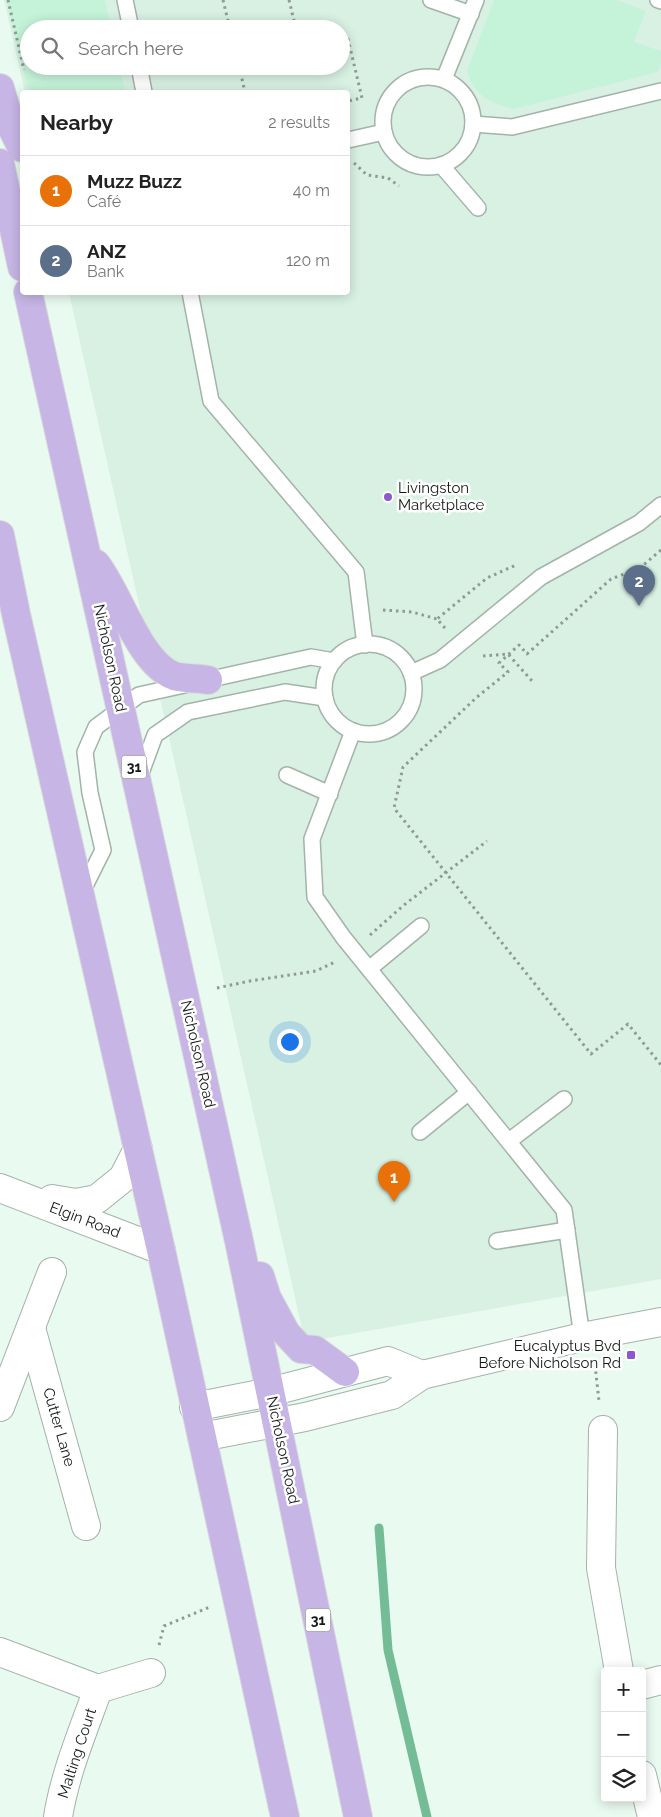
<!DOCTYPE html>
<html lang="en">
<head>
<meta charset="utf-8">
<style>
  :root { --surface:#fff; --page:#f6f6f6; --text:#222; --muted:#767676; --line:#e0e0e0; --accent:#8a58d1 }
  body { margin:0; font-family:Raleway,sans-serif; background:var(--page); color:var(--text) }
  .controls { position:absolute; right:15px; bottom:15px; display:grid; overflow:hidden; border-radius:5px; box-shadow:0 2px 12px #0003 }
  .controls button { width:45px; height:45px; display:grid; place-items:center; padding:0; border:0; border-bottom:1px solid var(--line); background:var(--surface); color:var(--text); font:25px sans-serif }
  .you { position:absolute; left:289px; top:1041px; width:18px; height:18px; margin:-12px; border:4px solid #fff; border-radius:50%; background:#1a73e8; box-shadow:0 0 0 8px #1a73e833 }
  .badge { display:grid; place-items:center; width:32px; height:32px; border-radius:50%; background:var(--accent); color:#fff; font-size:16px; font-weight:700 }
  .pin { position:absolute; translate:-50% -41px; filter:drop-shadow(0 1px 2px #0008) }
  .pin::after { content:''; position:absolute; top:26px; width:18px; height:15px; background:inherit; clip-path:polygon(0 0,100% 0,50% 100%) }
  .list { margin:0; padding:0; list-style:none }
  h2 { display:flex; justify-content:space-between; align-items:center; height:65px; margin:0; padding:0 20px; font-size:21px }
  h2 small { font-size:16px; font-weight:400; color:var(--muted) }
  .list li { display:grid; grid-template-columns:32px 1fr auto; gap:15px; align-items:center; box-sizing:border-box; height:70px; padding:0 20px; border-top:1px solid var(--line) }
  .list b { display:block; font-size:19px; white-space:nowrap }
  .list p { margin:0; font-size:16px; white-space:nowrap; color:var(--muted) }
  .list em { font-size:16px; font-style:normal; color:var(--muted) }
  .icon { flex:none; width:28px; height:28px; fill:none; stroke:currentColor; stroke-width:2; stroke-linecap:round; stroke-linejoin:round }
  .map { position:relative; flex:none; width:661px; height:1817px; overflow:hidden }
  .search { position:absolute; background:var(--surface); box-shadow:0 2px 12px #0003; left:20px; top:20px; width:330px; height:55px; display:flex; align-items:center; gap:12px; box-sizing:border-box; padding:0 18px; border-radius:28px; color:var(--muted); font-size:19px }
  .panel { position:absolute; background:var(--surface); box-shadow:0 2px 12px #0003; left:20px; top:90px; width:330px; height:205px; border-radius:5px }
  .map>svg:first-child { display:block }
  .built { fill:#d8f1e3; fill-rule:evenodd }
  .green { fill:#c5f3d9 }
  .lines { fill:none; stroke-linecap:round; stroke-linejoin:round }
  .stream { stroke:#74bc96; stroke-width:9 }
  .service-casing { stroke:#a3b3a9; stroke-width:18 }
  .minor-casing { stroke:#a3b3a9; stroke-width:30 }
  .tertiary-casing { stroke:#a3b3a9; stroke-width:30 }
  .primary-casing { stroke:#d9dada; stroke-width:30 }
  .path { stroke:#8e9b94; stroke-width:3; stroke-dasharray:2.5 4; stroke-linecap:butt }
  .service { stroke:#fff; stroke-width:15 }
  .minor { stroke:#fff; stroke-width:28 }
  .tertiary { stroke:#fff; stroke-width:28 }
  .primary { stroke:#c6b5e5; stroke-width:28 }
  .poi-dot { fill:#8a58d1; stroke:#fff; stroke-width:2 }
  .labels { text-anchor:middle; stroke-width:5; stroke-linejoin:round; paint-order:stroke }
  .shield { fill:#fff; stroke:#5a5f5d; stroke-width:1 }
  .shield-label { font-size:14px; font-weight:bold; fill:#141a17 }
  .poi-label { font-size:15px; fill:#141a17; stroke:#fff; text-anchor:start }
  .street-label { font-size:15px; fill:#141a17; stroke:#fff }
</style>
</head>
<body>
<div class="map">
<svg width="661" height="1817" viewBox="0 0 661 1817">
  <rect width="100%" height="100%" fill="#e9faf0"/>
  <!-- built -->
  <path class="built" d="M 4,0 L 661,0 L 661,1279 L 305,1342 L 69,293 L 348,292 L 348,92 L 25,92 ZM 29,29 L 341,29 L 341,66 L 29,66 Z"/>
  <!-- green -->
  <g class="green">
    <path d="M 6,0 L 105,0 L 111,29 L 29,29 L 29,66 L 119,66 L 125,92 L 29,92 Z"/>
    <path d="M 494,0 L 616,0 L 646,11 L 634,42 L 661,51 L 661,63 L 658,72 L 514,109 C 490,103 474,96 467,71 Z"/>
  </g>
  <g class="lines">
    <!-- stream -->
    <path class="stream" d="M 379,1528 L 388,1650 L 427,1817"/>
    <defs>
      <g id="service">
        <path d="M 125,0 L 131,29"/>
        <path d="M 431,0 L 471,14"/>
        <path d="M 658,0 L 661,1"/>
        <path d="M 139,66 L 144,92"/>
        <circle cx="428" cy="122" r="45"/>
        <path d="M 444,79 L 476,0"/>
        <path d="M 473,124 L 512,127 L 661,91"/>
        <path d="M 348,140 L 384,132"/>
        <path d="M 441,165 L 478,208"/>
        <path d="M 190,292 L 211,401 L 356,572 L 365,645"/>
        <circle cx="369" cy="689" r="45"/>
        <path d="M 411,673 L 440,660 L 541,577 L 639,523 L 661,505"/>
        <path d="M 353,731 L 312,839 L 315,897 L 343,937 L 564,1210 L 582,1337"/>
        <path d="M 287,775 L 330,794"/>
        <path d="M 141,778 L 141,773 L 155,735 L 188,712 L 285,692 L 325,698"/>
        <path d="M 81,894 L 103,850 L 90,793 L 85,752 L 96,727 L 139,695 L 311,657 L 334,661"/>
        <path d="M 369,969 L 421,926"/>
        <path d="M 420,1132 L 469,1092"/>
        <path d="M 509,1141 L 564,1099"/>
        <path d="M 497,1241 L 567,1230"/>
      </g>
      <g id="minor">
        <path d="M 0,1188 L 161,1250"/>
        <path d="M 52,1199 L 76,1203 L 97,1199 L 123,1178 L 138,1149"/>
        <path d="M 31,1328 L 86,1526"/>
        <path d="M 0,1407 L 52,1272"/>
        <path d="M 603,1430 L 601,1568 L 619,1671"/>
        <path d="M 0,1652 L 98,1689 L 151,1673"/>
        <path d="M 642,1685 L 661,1680"/>
        <path d="M 642,1775 L 652,1817"/>
        <path d="M 58,1817 C 65,1773 83,1731 98,1689"/>
      </g>
      <g id="tertiary">
        <path d="M 194,1407 L 270,1392 L 388,1361 L 422,1375"/>
        <path d="M 202,1437 L 305,1417 L 392,1395 L 422,1375 L 582,1337 L 661,1322"/>
      </g>
      <g id="primary">
        <path d="M 0,88 L 11,126 L 22,148"/>
        <path d="M 0,163 L 22,267"/>
        <path d="M 28,292 L 239,1241 L 358,1817"/>
        <path d="M 0,535 L 16,614 L 161,1250 L 285,1817"/>
        <path d="M 96,564 C 119,593 139,663 174,676 C 184,679 198,678 208,680"/>
        <path d="M 260,1276 L 267,1298 L 286,1333 L 301,1349 L 315,1350 L 345,1372"/>
      </g>
    </defs>
    <!-- service casing -->
    <use href="#service" class="service-casing"/>
    <!-- minor casing -->
    <use href="#minor" class="minor-casing"/>
    <!-- tertiary casing -->
    <use href="#tertiary" class="tertiary-casing"/>
    <!-- primary casing -->
    <use href="#primary" class="primary-casing"/>
    <!-- path -->
    <g class="path">
      <path d="M 8,0 L 24,70"/>
      <path d="M 223,0 L 230,29"/>
      <path d="M 289,0 L 296,29"/>
      <path d="M 341,40 L 348,39 L 362,98 L 348,101"/>
      <path d="M 239,66 L 245,92"/>
      <path d="M 354,163 L 367,175 L 388,178 L 399,186"/>
      <path d="M 661,550 L 640,568 L 611,579 L 527,654 L 519,645 L 499,663 L 508,672 L 477,697 L 403,767 L 394,808 L 591,1054 L 628,1024 L 661,1065"/>
      <path d="M 383,610 L 412,612 L 437,619"/>
      <path d="M 445,628 L 437,619 L 487,578 L 516,565"/>
      <path d="M 483,656 L 508,654 L 532,681"/>
      <path d="M 370,935 L 404,905 L 487,841"/>
      <path d="M 217,988 L 250,981 L 316,971 L 335,962"/>
      <path d="M 595,1365 L 599,1401"/>
      <path d="M 159,1645 L 164,1626 L 210,1607"/>
    </g>
    <!-- service -->
    <use href="#service" class="service"/>
    <!-- minor -->
    <use href="#minor" class="minor"/>
    <!-- tertiary -->
    <use href="#tertiary" class="tertiary"/>
    <!-- primary -->
    <use href="#primary" class="primary"/>
  </g>
  <!-- markers -->
  <g class="poi-dot">
    <circle cx="388" cy="497" r="5"/>
    <rect x="626" y="1350" width="10" height="10" rx="2.5"/>
  </g>
  <g class="labels">
    <!-- shield labels -->
    <g class="shield">
      <rect x="121.5" y="755.5" width="25" height="23" rx="4"/>
      <rect x="305.5" y="1608.5" width="25" height="23" rx="4"/>
    </g>
    <g class="shield-label">
      <text x="134" y="772">31</text>
      <text x="318" y="1625">31</text>
    </g>
    <!-- poi labels -->
    <g class="poi-label">
      <text x="398" y="493">Livingston<tspan x="398" dy="17">Marketplace</tspan></text>
      <text x="621" y="1351" text-anchor="end">Eucalyptus Bvd<tspan x="621" dy="17">Before Nicholson Rd</tspan></text>
    </g>
    <!-- street labels -->
    <g class="street-label">
      <text transform="translate(110 658) rotate(78)" y="5">Nicholson Road</text>
      <text transform="translate(198 1054) rotate(77)" y="5">Nicholson Road</text>
      <text transform="translate(85 1220) rotate(21)" y="5">Elgin Road</text>
      <text transform="translate(59 1427) rotate(74)" y="5">Cutter Lane</text>
      <text transform="translate(283 1450) rotate(78)" y="5">Nicholson Road</text>
      <text transform="translate(77 1753) rotate(-72)" y="5">Malting Court</text>
    </g>
  </g>
</svg>
<div class="controls">
<button>+</button>
<button>−</button>
<button><svg class="icon" aria-label="layers" viewBox="0 0 24 24"><path d="M12 4l9 5-9 5-9-5zM3 14l9 5 9-5"/></svg></button>
</div>
<div class="you"></div>
<div class="pin badge" style="left:394px;top:1202px;background:#e8710a">1</div>
<div class="pin badge" style="left:639px;top:606px;background:#5c6f8a">2</div>
<div class="search"><svg class="icon" aria-label="search" viewBox="0 0 24 24"><circle cx="10" cy="10" r="6"/><path d="M15 15l6 6"/></svg>Search here</div>
<section class="panel">
<h2>Nearby<small>2 results</small></h2>
<ul class="list">
<li><span class="badge" style="background:#e8710a">1</span><div><b>Muzz Buzz</b><p>Café</p></div><em>40 m</em></li>
<li><span class="badge" style="background:#5c6f8a">2</span><div><b>ANZ</b><p>Bank</p></div><em>120 m</em></li>
</ul>
</section>
</div>
</body>
</html>
